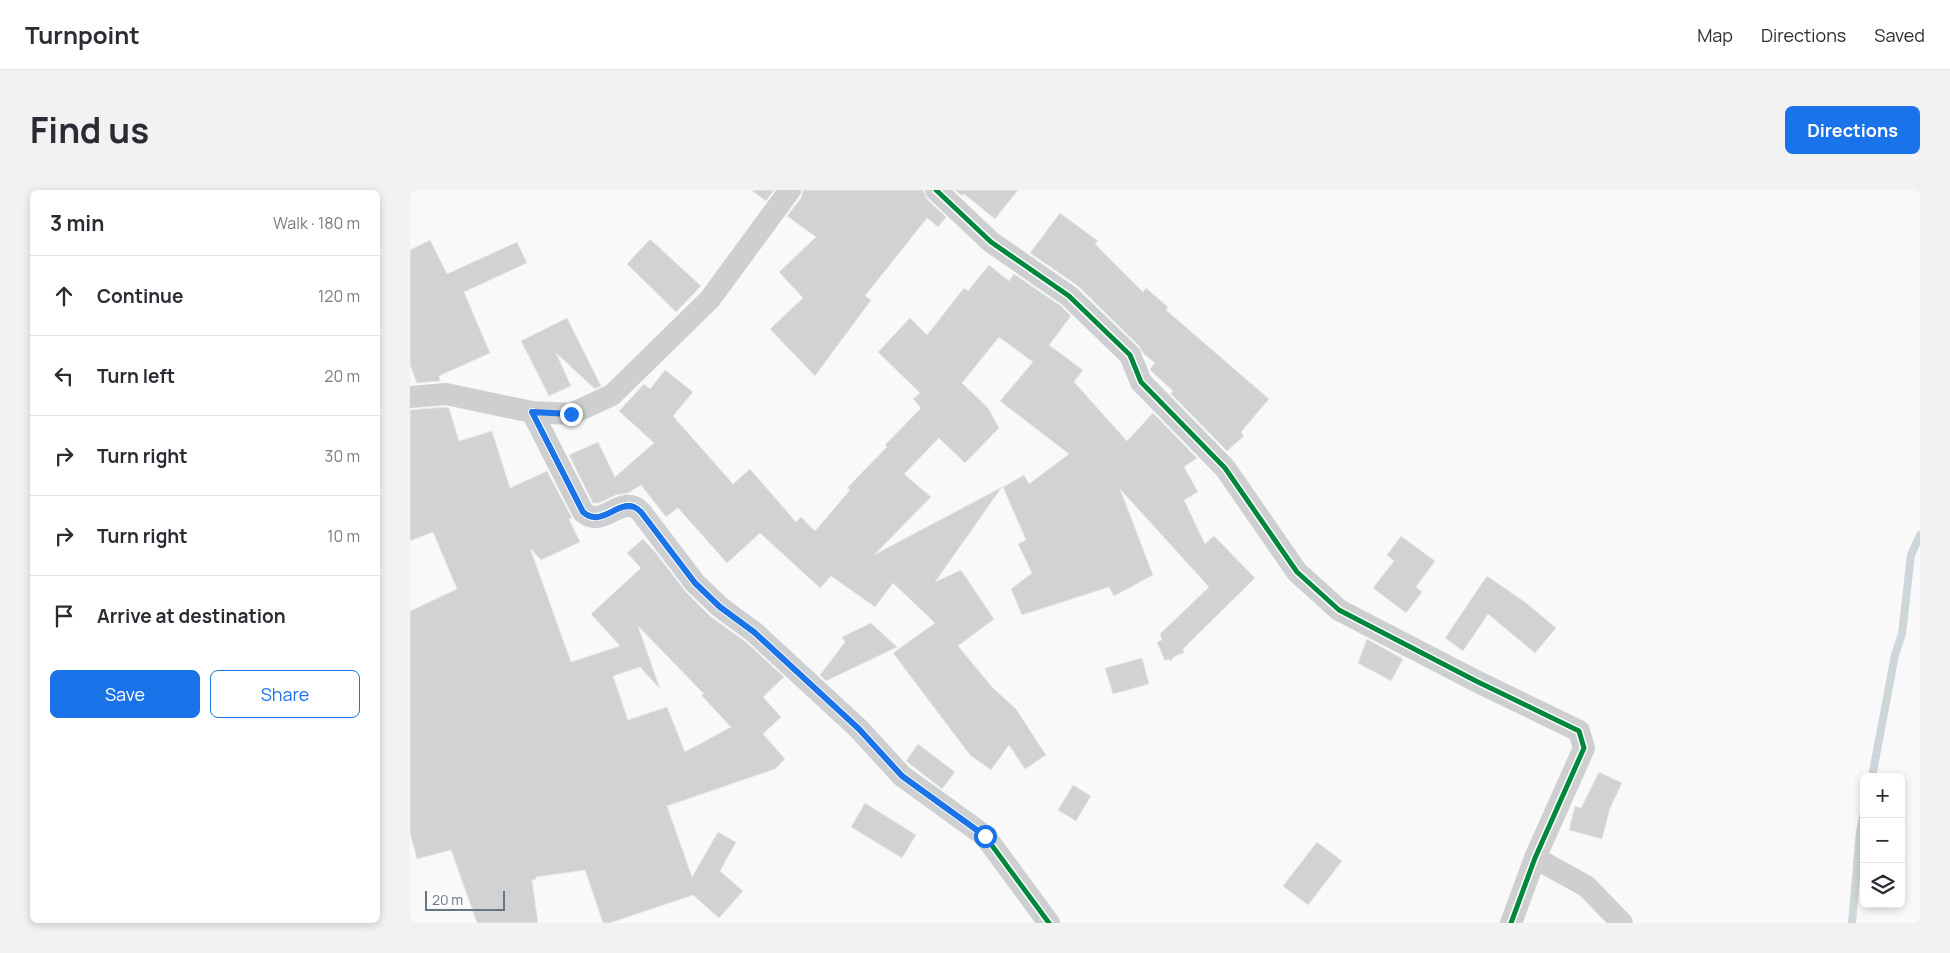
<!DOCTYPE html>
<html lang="en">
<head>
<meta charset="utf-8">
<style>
  :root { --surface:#fff; --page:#f2f2f3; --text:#2b2b33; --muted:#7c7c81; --line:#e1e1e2; --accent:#1a73e8 }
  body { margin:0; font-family:Manrope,sans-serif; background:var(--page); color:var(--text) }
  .controls { position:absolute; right:15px; bottom:15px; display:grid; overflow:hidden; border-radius:8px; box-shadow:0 2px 8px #0003 }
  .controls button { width:45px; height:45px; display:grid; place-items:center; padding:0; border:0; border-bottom:1px solid var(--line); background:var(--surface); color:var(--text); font:25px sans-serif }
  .scale { position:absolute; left:15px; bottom:12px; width:80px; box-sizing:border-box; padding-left:5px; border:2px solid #657683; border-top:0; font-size:14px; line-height:18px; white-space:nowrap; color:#657683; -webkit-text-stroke:4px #fff; paint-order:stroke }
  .stop { position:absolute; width:15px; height:15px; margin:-11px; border:4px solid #1a73e8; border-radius:50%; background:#fff }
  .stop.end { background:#1a73e8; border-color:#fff; box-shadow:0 1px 5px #0008 }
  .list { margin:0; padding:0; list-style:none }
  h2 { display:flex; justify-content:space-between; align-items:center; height:65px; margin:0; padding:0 20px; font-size:21px }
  h2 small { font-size:16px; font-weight:400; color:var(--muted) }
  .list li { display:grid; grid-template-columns:32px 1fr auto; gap:15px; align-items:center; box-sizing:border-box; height:80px; padding:0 20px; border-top:1px solid var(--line) }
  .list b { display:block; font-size:19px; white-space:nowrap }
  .list em { font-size:16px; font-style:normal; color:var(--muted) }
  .actions { display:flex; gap:10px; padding:15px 20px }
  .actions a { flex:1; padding:11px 0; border:1px solid var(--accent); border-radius:8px; text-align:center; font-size:18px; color:var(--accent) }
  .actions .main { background:var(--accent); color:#fff }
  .icon { flex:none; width:28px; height:28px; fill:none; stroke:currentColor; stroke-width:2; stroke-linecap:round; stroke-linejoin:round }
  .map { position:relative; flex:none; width:1510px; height:733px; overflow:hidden; border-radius:8px }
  header { display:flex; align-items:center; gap:30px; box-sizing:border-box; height:70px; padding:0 25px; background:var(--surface); border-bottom:1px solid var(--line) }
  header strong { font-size:24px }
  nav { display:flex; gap:28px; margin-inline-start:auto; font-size:18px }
  .intro { display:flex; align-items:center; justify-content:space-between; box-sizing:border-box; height:120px; padding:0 30px }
  h1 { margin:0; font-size:35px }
  .button { padding:12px 22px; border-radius:8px; background:var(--accent); color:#fff; font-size:18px; font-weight:700 }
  main { display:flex; gap:30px; padding:0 30px }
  aside { flex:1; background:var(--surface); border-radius:8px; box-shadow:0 2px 8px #0003 }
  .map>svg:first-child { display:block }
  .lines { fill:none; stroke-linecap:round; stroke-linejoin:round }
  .stream { stroke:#ced6d9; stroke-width:8 }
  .building { fill:#d0d2d3; stroke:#e8e8e8; fill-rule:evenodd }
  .street { stroke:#cecfd0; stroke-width:22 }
  .cycleway-casing { stroke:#fff; stroke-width:8 }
  .cycleway { stroke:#00873e; stroke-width:5 }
  .route { stroke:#1a73e8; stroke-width:6 }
</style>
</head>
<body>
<header>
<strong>Turnpoint</strong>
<nav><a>Map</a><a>Directions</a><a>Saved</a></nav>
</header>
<div class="intro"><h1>Find us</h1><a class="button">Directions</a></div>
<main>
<aside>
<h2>3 min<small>Walk · 180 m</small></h2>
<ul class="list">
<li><svg class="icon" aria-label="ahead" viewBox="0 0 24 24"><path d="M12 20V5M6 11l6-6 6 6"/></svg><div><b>Continue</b></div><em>120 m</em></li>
<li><svg class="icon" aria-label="left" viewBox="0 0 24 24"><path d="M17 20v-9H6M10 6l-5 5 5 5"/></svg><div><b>Turn left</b></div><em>20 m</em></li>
<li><svg class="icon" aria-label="right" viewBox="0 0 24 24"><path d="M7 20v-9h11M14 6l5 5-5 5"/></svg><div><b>Turn right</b></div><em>30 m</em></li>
<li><svg class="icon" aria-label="right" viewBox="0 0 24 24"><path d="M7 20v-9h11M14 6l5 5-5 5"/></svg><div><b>Turn right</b></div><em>10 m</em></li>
<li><svg class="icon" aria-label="arrive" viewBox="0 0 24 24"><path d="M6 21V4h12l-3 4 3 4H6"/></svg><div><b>Arrive at destination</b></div></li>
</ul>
<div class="actions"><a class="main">Save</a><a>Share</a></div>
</aside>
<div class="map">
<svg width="1510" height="733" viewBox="0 0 1510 733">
  <rect width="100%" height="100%" fill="#f9f9f9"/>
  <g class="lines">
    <!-- stream -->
    <g class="stream">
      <path d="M 1462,587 L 1485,465 L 1492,444 L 1501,365 L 1510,345"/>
      <path d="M 1442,733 L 1450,641 L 1454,623"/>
    </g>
  </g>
  <!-- building -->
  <g class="building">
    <path d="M 341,0 L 364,0 L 356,11 Z"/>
    <path d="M 393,0 L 513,0 L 517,9 L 536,27 L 528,37 L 517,28 L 455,106 L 461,110 L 405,186 L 360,139 L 393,108 L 369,82 L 406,47 L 377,26 L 391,8 Z"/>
    <path d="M 545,0 L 608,0 L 585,29 L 554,4 L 552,6 Z"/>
    <path d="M 650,23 L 688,51 L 685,54 L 733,102 L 736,98 L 758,117 L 756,120 L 859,209 L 831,242 L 834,246 L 817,261 L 761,204 L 763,201 L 741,181 L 740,179 L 745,173 L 733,163 L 729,156 L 668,96 L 620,63 Z"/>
    <path d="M 240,49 L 291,96 L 266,122 L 217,74 Z"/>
    <path d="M 20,50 L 37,84 L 107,52 L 117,73 L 54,102 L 80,163 L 29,186 L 30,191 L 7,193 L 0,175 L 0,60 Z"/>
    <path d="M 579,75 L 599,91 L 604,84 L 651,116 L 661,126 L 639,155 L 673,180 L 664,192 L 717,251 L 743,223 L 787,268 L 774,277 L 788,302 L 774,310 L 795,354 L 804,346 L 845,388 L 773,459 L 774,463 L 765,466 L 760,471 L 759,469 L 755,471 L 747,452 L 752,450 L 750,444 L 799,397 L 710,299 L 743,385 L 704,406 L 699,397 L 612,425 L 601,399 L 622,383 L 608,354 L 616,350 L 593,297 L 614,285 L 619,294 L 659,264 L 590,211 L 623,172 L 589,147 L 552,193 L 578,218 L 589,238 L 555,273 L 529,248 L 494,284 L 521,307 L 464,365 L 592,297 L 525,392 L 551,380 L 584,429 L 548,456 L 583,498 L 606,519 L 636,565 L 615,579 L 599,555 L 581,580 L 560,565 L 483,463 L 525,433 L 483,393 L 465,417 L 421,386 L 410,398 L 350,343 L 317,373 L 268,318 L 256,327 L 231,295 L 218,303 L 206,305 L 189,313 L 183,313 L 159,265 L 188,252 L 205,287 L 244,253 L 209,221 L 234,194 L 240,199 L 255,180 L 283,202 L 263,226 L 323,294 L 340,279 L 386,332 L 391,327 L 405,341 L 440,300 L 437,298 L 477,257 L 475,255 L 511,218 L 503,209 L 510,203 L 468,162 L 500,128 L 517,145 L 554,98 L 558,101 Z"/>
    <path d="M 157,128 L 191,196 L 185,199 L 146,163 L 161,196 L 139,206 L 111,151 Z"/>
    <path d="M 35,217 L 39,218 L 49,251 L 82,241 L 100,298 L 137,281 L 162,328 L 159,329 L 170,352 L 131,370 L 120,358 L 161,472 L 210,456 L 181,424 L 231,378 L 217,363 L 233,349 L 245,362 L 276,402 L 301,427 L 336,452 L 374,487 L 353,507 L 371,527 L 353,544 L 375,569 L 365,579 L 257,616 L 282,687 L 308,642 L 326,652 L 310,681 L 333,701 L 309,728 L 283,705 L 200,733 L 193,733 L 175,680 L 126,687 L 126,689 L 122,690 L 128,733 L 67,733 L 41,660 L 7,669 L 0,643 L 0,421 L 47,399 L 23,342 L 0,351 L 0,220 ZM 228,436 L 294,504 L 291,505 L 321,537 L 275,562 L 257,517 L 218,530 L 203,486 L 230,477 L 250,499 Z"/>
    <path d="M 991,346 L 1025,371 L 1006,397 L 1012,402 L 996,423 L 963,398 L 984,371 L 977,365 Z"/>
    <path d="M 1077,386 L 1115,412 L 1146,438 L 1125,463 L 1078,424 L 1053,461 L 1035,448 Z"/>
    <path d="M 461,433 L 487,457 L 416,491 L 410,485 L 435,452 L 432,447 Z"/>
    <path d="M 957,449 L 993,469 L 981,491 L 948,473 Z"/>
    <path d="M 732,468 L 739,494 L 703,504 L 695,478 Z"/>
    <path d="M 508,554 L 545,582 L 532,599 L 496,571 Z"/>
    <path d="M 1189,582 L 1212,593 L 1200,618 L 1192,649 L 1159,640 L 1165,616 L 1171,618 Z"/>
    <path d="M 663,595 L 681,606 L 666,631 L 648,620 Z"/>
    <path d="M 455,613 L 506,645 L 492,668 L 441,637 Z"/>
    <path d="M 907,652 L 932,671 L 898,715 L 873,696 Z"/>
  </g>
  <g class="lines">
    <!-- street -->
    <g class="street">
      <path d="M 526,0 L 581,52 L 659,106 L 720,165 L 731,192 L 815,278 L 887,382 L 929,420 L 1066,491 L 1169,541 L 1174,558 L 1125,668 L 1101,733"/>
      <path d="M 0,207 L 36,204 L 122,222 L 161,224 L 202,205 L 300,109 L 380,0"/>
      <path d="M 122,222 L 173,322 C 191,338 207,310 224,317 C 227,318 229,320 231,322 L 285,393 L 310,417 L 344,442 L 449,539 L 492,586 L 575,646 L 639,733"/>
      <path d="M 1125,668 L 1176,696 L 1212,733"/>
    </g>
    <defs>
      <g id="cycleway">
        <path d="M 526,0 L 581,52 L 659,106 L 720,165 L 731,192 L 815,278 L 887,382 L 929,420 L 1066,491 L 1169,541 L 1174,558 L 1125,668 L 1101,733"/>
        <path d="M 122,222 L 173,322 C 191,338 207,310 224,317 C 227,318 229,320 231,322 L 285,393 L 310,417 L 344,442 L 449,539 L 492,586 L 575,646 L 639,733"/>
      </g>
    </defs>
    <!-- cycleway casing -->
    <use href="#cycleway" class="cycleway-casing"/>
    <!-- cycleway -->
    <use href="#cycleway" class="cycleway"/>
  </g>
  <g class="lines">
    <!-- route -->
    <path class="route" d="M 161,224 L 122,222 L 173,322 C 191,338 207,311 224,317 C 227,318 229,320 231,322 L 285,393 L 310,417 L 344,442 L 449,539 L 492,586 L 575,646"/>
  </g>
</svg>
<div class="controls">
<button>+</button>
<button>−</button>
<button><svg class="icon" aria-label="layers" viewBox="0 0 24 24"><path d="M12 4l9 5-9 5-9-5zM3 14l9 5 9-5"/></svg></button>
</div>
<div class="scale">20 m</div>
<div class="stop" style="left:575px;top:646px"></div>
<div class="stop end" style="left:161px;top:224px"></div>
</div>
</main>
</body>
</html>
